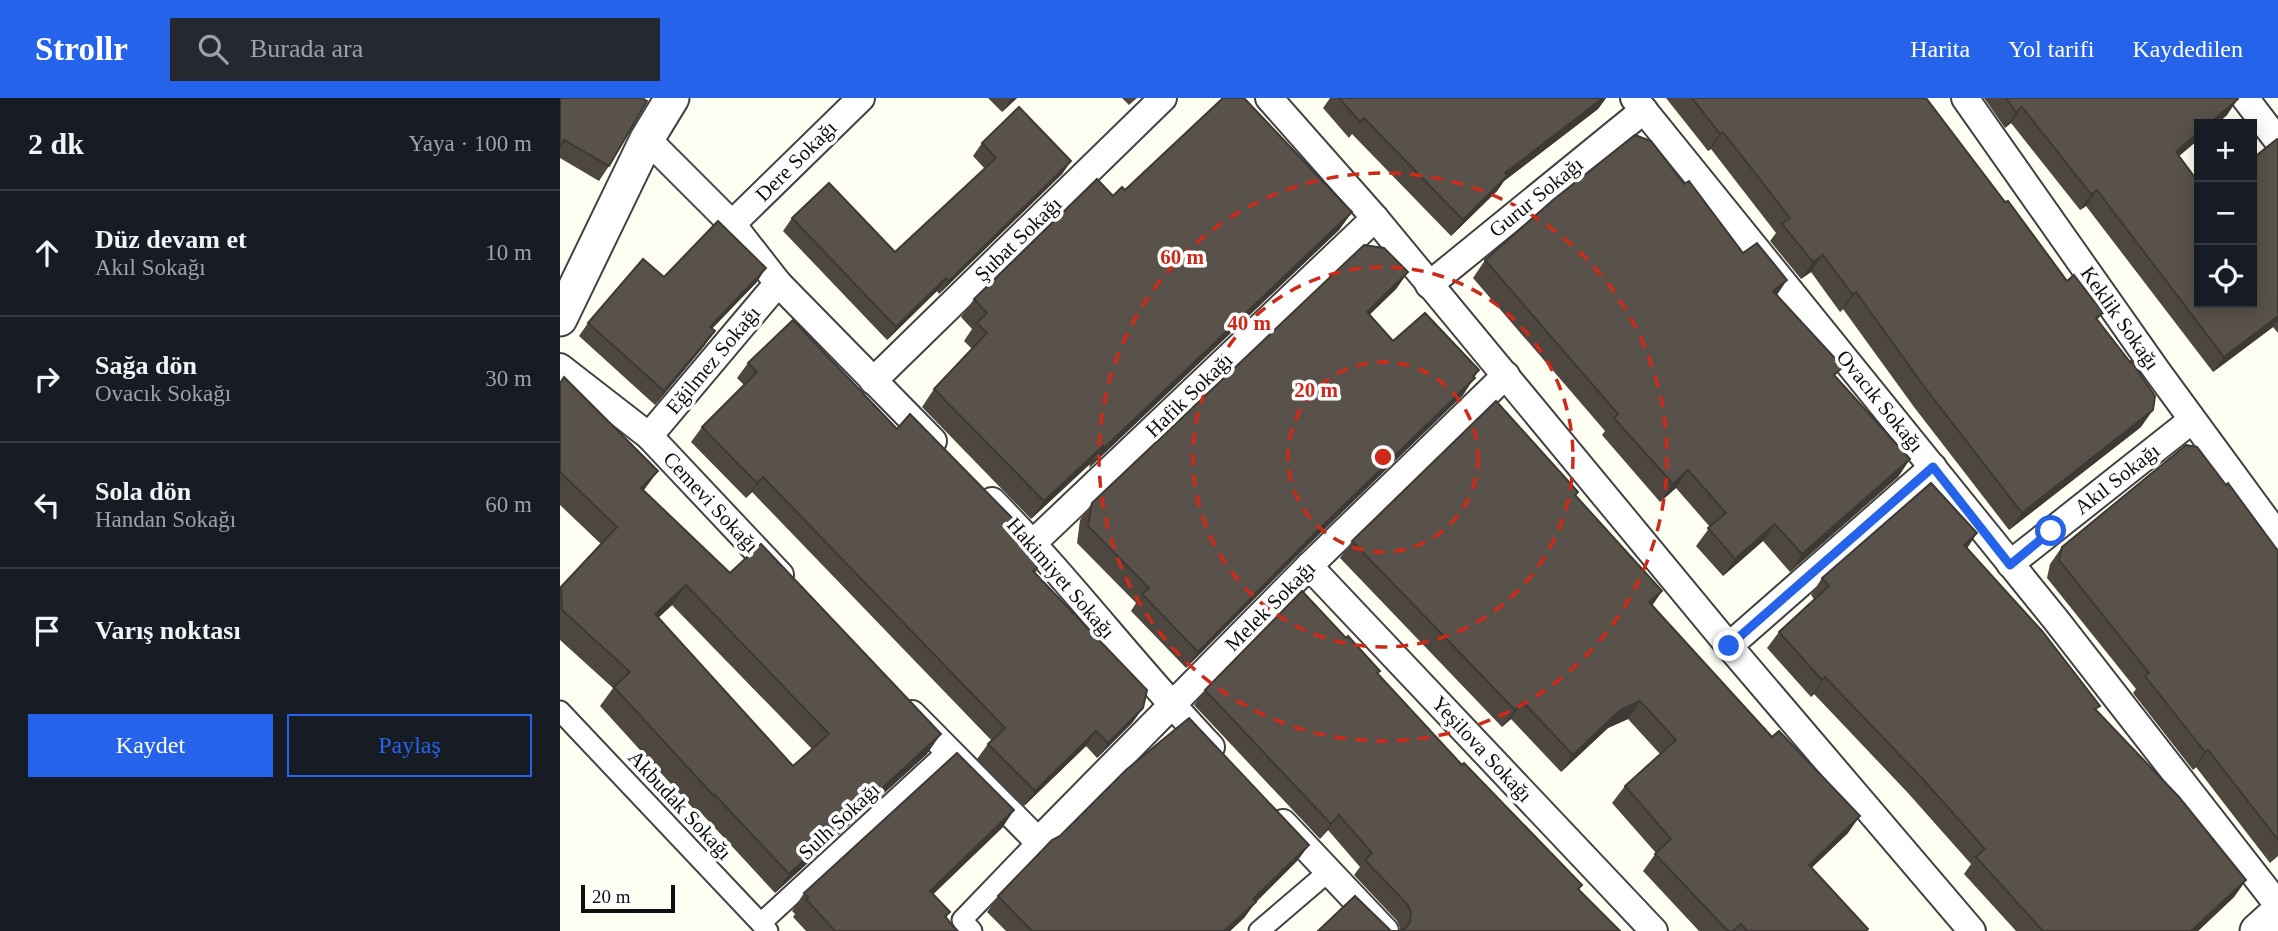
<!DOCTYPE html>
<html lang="tr">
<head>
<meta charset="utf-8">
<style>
  :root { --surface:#171b24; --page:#242831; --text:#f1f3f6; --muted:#9ea1a6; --line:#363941; --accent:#2563eb }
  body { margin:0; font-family:"Times New Roman",serif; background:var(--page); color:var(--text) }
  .controls { position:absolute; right:21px; top:21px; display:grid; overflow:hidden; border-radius:0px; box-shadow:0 4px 18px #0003 }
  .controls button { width:63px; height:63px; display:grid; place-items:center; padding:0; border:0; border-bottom:2px solid var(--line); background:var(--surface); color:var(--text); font:35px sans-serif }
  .scale { position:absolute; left:21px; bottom:18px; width:94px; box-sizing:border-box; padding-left:7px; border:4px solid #0f0f0f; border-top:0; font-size:19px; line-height:24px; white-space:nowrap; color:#0f0f0f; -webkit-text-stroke:5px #fff; paint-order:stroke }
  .stop { position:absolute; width:21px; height:21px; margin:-16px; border:5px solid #2563eb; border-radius:50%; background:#fff }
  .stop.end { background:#2563eb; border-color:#fff; box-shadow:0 2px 7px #0008 }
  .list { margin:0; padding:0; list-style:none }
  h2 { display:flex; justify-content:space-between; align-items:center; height:91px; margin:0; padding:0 28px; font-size:30px }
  h2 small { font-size:23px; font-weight:400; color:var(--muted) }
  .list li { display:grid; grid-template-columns:46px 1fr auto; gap:21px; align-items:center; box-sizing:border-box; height:126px; padding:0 28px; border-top:2px solid var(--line) }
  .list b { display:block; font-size:26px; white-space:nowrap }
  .list p { margin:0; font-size:23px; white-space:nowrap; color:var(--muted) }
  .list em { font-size:23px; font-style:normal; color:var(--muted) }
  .actions { display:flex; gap:14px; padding:21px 28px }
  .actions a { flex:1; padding:16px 0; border:2px solid var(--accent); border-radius:0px; text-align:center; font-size:24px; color:var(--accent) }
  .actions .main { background:var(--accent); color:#fff }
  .icon { flex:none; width:38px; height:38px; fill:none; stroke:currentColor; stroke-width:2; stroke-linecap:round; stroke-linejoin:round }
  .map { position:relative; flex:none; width:1718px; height:833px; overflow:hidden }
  header { display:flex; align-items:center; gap:42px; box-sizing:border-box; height:98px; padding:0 35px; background:var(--accent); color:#fff }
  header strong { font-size:33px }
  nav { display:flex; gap:38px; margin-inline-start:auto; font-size:24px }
  .search { width:490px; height:63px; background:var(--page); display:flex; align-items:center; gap:18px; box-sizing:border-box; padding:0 24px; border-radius:0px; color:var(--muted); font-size:26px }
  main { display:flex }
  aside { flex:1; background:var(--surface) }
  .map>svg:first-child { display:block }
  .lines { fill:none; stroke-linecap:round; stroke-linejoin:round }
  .pedestrian-casing { stroke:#424242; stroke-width:23 }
  .minor-casing { stroke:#424242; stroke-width:30 }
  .tertiary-casing { stroke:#424242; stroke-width:37 }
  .pedestrian { stroke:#fff; stroke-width:19 }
  .minor { stroke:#fff; stroke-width:26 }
  .tertiary { stroke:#fff; stroke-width:33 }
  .wall { fill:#4d4740; fill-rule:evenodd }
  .shaded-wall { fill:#3e3934 }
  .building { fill:#59524b; stroke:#3e3934; stroke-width:2; fill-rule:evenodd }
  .route { stroke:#2563eb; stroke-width:9 }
  .ring { fill:none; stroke:#cd2a1a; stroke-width:3.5; stroke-dasharray:12 9 }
  .labels { text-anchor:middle; stroke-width:7; stroke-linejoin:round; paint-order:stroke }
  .street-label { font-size:21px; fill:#0f0f0f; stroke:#fff }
  .centre { fill:#cd2a1a; stroke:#fff; stroke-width:3.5 }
  .ring-label { font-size:21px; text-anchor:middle; font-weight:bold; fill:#cd2a1a; stroke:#fff; stroke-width:7; stroke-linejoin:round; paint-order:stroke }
</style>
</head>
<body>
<header>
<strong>Strollr</strong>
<div class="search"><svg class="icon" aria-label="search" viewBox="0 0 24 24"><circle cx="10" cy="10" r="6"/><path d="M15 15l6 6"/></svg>Burada ara</div>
<nav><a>Harita</a><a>Yol tarifi</a><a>Kaydedilen</a></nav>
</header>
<main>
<aside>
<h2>2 dk<small>Yaya · 100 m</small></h2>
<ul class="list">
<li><svg class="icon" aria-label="ahead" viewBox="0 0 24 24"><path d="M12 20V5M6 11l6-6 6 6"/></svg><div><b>Düz devam et</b><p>Akıl Sokağı</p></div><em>10 m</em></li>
<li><svg class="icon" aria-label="right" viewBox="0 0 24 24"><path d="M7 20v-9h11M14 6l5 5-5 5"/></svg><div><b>Sağa dön</b><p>Ovacık Sokağı</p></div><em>30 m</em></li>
<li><svg class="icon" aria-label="left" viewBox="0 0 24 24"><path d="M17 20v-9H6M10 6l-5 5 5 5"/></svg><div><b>Sola dön</b><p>Handan Sokağı</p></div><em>60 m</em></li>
<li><svg class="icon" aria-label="arrive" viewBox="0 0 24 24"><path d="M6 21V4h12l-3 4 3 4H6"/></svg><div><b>Varış noktası</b></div></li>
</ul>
<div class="actions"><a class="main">Kaydet</a><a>Paylaş</a></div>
</aside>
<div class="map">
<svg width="1718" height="833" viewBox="0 0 1718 833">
  <rect width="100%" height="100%" fill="#fffef2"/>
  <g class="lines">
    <defs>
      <g id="pedestrian">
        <path d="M 0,613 L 208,833"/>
        <path d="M 201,825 L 387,654"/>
        <path d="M 412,833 L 402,822 L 478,743"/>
        <path d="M 699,833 L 768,774"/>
      </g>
      <g id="minor">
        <path d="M 709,0 L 815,120 L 1169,548 L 1412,833"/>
        <path d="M 1074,0 L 1496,522 L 1718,807"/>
        <path d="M 1405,0 L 1597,273 L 1718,438"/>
        <path d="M 1685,0 L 1718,43"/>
        <path d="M 87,41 L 172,126 L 218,185 L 373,343"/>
        <path d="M 172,126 L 301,0"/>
        <path d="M 869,187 L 1084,12"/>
        <path d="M 0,269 L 89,338 L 220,477"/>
        <path d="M 313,283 L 603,0"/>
        <path d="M 89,338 L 218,185"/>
        <path d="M 432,403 C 509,481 575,569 651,649"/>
        <path d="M 473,445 L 815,120"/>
        <path d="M 1450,466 L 1632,322"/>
        <path d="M 749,468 L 1094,833"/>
        <path d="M 1169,548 L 1373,369"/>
        <path d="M 352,616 L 478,743 L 749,468 L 946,277"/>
        <path d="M 723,725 L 825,833"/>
      </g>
      <g id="tertiary">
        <path d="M 0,221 L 87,41 L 112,0"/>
        <path d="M 1697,833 L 1718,814"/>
      </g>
    </defs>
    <!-- pedestrian casing -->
    <use href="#pedestrian" class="pedestrian-casing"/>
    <!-- minor casing -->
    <use href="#minor" class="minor-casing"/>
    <!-- tertiary casing -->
    <use href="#tertiary" class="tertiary-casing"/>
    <!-- pedestrian -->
    <use href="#pedestrian" class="pedestrian"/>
    <!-- minor -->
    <use href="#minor" class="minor"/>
    <!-- tertiary -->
    <use href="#tertiary" class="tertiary"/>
  </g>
  <!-- wall -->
  <g class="wall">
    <path d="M 0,0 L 49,68 L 39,83 L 0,60 Z"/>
    <path d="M 428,0 L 457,0 L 442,14 Z"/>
    <path d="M 562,0 L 577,0 L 569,7 Z"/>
    <path d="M 770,0 L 1046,0 L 1038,11 L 944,83 L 937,93 L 891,138 L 792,36 L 789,40 L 763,10 Z"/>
    <path d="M 1106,0 L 1366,0 L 1445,104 L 1507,183 L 1543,215 L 1537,222 L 1581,329 L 1449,432 L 1354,309 L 1283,211 L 1280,214 L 1251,174 L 1241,181 L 1210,143 L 1216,135 L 1151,51 L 1148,53 Z"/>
    <path d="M 1424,0 L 1677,0 L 1667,17 L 1657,26 L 1639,26 L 1639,41 L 1619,58 L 1639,205 L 1718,42 L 1718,235 L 1713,229 L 1653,274 L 1526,108 L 1520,112 L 1451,25 L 1445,30 Z"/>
    <path d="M 422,45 L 511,63 L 502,76 L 379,196 L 377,193 L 327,242 L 223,133 L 232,120 L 335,154 L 425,71 L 413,58 Z"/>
    <path d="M 1124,86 L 1183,155 L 1217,197 L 1276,279 L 1350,361 L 1338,379 L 1230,474 L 1203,443 L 1163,478 L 1136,448 L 1150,429 L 1116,390 L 1100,404 L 1042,337 L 1045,333 L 913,180 L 925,162 Z"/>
    <path d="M 565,92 L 792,114 L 779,132 L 529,370 L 530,366 L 471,421 L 362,309 L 374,291 L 412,251 L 404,243 L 412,231 L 401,219 L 414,201 L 553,98 Z"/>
    <path d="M 848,174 L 836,191 L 809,217 L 833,243 L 914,280 L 903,297 L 738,457 L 626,570 L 571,513 L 576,505 L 517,445 L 520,422 L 532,405 Z"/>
    <path d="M 104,179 L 197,184 L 152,231 L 145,247 L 95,307 L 19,238 L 28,225 Z"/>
    <path d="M 188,265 L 337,331 L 454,434 L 483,464 L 475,475 L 583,610 L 572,625 L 537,660 L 526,648 L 464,708 L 417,661 L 428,646 L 432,643 L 192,394 L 186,400 L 131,344 L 142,329 L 184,287 L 177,280 Z"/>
    <path d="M 0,285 L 83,393 L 170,475 L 367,656 L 215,795 L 142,716 L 140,718 L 40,608 L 53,590 L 0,542 L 0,490 L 41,446 L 0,407 ZM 112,507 L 252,651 L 233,668 L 98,520 Z"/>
    <path d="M 1018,394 L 1016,398 L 1102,493 L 1092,508 L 1288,735 L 1251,770 L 1308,831 L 1306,833 L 1139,833 L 1083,773 L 1096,755 L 1052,705 L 1065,688 L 1100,656 L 1068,621 L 1048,630 L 1001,674 L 951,621 L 942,629 L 780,460 L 792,443 Z"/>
    <path d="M 1417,435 L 1407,450 L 1536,613 L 1686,782 L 1674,799 L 1638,833 L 1456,833 L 1404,776 L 1411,766 L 1348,695 L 1254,596 L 1251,599 L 1207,550 L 1219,534 L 1254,501 L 1251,497 L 1262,480 Z"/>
    <path d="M 1502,449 L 1718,453 L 1718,758 L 1710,765 L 1636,669 L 1633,672 L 1573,595 L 1576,591 L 1487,480 L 1490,466 Z"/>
    <path d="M 742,493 L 786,540 L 788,538 L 820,573 L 818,576 L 902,667 L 904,665 L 1022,787 L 1019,792 L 1060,833 L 758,833 L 795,798 L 831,833 L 840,833 L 840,830 L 837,823 L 794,777 L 800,769 L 768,732 L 760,741 L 634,607 L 645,592 Z"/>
    <path d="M 454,712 L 442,730 L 373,796 L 390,814 L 386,820 L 397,833 L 246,833 L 233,819 L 235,816 L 232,813 L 244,795 Z"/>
    <path d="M 749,747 L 737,763 L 695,805 L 684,820 L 670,833 L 446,833 L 427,814 L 438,798 Z"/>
  </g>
  <!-- shaded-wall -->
  <g class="shaded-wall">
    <path d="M 452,0 L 457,0 L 442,14 Z"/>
    <path d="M 1043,0 L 1046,0 L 1038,11 L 944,83 L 937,93 L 891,138 L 903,122 L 945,75 Z"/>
    <path d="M 1678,1 L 1667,17 L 1657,26 L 1649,26 Z"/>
    <path d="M 1462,9 L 1451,25 L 1445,30 L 1456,14 Z"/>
    <path d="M 1163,34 L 1151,51 L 1148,53 L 1160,36 Z"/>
    <path d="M 1639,34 L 1639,41 L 1605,70 L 1616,54 Z"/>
    <path d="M 511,63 L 502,76 L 379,196 L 389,183 Z"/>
    <path d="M 1537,92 L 1526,108 L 1520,112 L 1531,96 Z"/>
    <path d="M 792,114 L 779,132 L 529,370 L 542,352 Z"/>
    <path d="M 1263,157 L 1251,174 L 1241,181 L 1253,164 Z"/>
    <path d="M 206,170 L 197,184 L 140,242 L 150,229 Z"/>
    <path d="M 848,174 L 836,191 L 795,231 L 807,214 Z"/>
    <path d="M 386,180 L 377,193 L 327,242 L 336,229 Z"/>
    <path d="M 1227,182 L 1215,200 L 1213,193 Z"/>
    <path d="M 1296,194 L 1283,211 L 1280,214 L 1292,196 Z"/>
    <path d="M 1718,218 L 1718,222 L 1713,229 L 1653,274 L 1664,259 Z"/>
    <path d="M 155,233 L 145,247 L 95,307 L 104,293 Z"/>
    <path d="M 919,272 L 903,297 L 738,457 L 626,570 L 638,554 L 750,440 Z"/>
    <path d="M 1593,312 L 1581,329 L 1449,432 L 1462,415 Z"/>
    <path d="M 543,348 L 530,366 L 471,421 L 484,403 Z"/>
    <path d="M 1350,361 L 1338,379 L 1230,474 L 1242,456 Z"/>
    <path d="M 1128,372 L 1116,390 L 1100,404 L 1113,386 Z"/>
    <path d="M 98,373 L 84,392 L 67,410 L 81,390 Z"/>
    <path d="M 203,379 L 192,394 L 186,400 L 197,385 Z"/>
    <path d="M 1215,426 L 1203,443 L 1163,478 L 1175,461 Z"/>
    <path d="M 1417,435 L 1406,452 L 1404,447 Z"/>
    <path d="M 126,487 L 112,507 L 81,536 L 95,516 Z"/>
    <path d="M 1102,493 L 1090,510 L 1089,504 Z"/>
    <path d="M 1265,579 L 1254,596 L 1251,599 L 1262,582 Z"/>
    <path d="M 1080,603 L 1068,621 L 1048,630 L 1001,674 L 1013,657 L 1060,612 Z"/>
    <path d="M 963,604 L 951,621 L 942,629 L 955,612 Z"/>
    <path d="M 583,610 L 572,625 L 537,660 L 548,645 Z"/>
    <path d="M 536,633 L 526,648 L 464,708 L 475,693 Z"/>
    <path d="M 381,636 L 367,656 L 215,795 L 229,776 Z"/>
    <path d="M 1648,652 L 1636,669 L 1633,672 L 1645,654 Z"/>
    <path d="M 454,712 L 442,730 L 358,811 L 370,793 Z"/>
    <path d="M 779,717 L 768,732 L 760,741 L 771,726 Z"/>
    <path d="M 1300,718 L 1288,735 L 1236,785 L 1249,767 Z"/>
    <path d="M 749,747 L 737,763 L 695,805 L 684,820 L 670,833 L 664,833 L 693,801 Z"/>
    <path d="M 1686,782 L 1674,799 L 1638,833 L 1631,833 Z"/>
  </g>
  <!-- building -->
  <g class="building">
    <path d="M 0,0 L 82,0 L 87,3 L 49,68 L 4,42 L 0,50 Z"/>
    <path d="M 663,0 L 684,0 L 792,114 L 542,352 L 543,348 L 484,403 L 374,291 L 427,235 L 417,225 L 427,215 L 414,201 L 537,81 L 553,98 L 562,89 L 565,92 Z"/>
    <path d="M 779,0 L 1043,0 L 945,75 L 948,77 L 903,122 L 804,20 L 800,24 Z"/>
    <path d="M 1132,0 L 1366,0 L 1445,104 L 1448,103 L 1507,183 L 1514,177 L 1543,215 L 1536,220 L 1570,264 L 1571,263 L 1595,298 L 1593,312 L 1462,415 L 1366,291 L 1296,194 L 1292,196 L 1263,157 L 1253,164 L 1222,126 L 1230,120 L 1163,34 L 1160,36 Z"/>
    <path d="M 1446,0 L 1677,0 L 1678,1 L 1649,26 L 1639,26 L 1639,34 L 1616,54 L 1639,85 L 1639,205 L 1692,205 L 1692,61 L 1717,41 L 1718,42 L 1718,218 L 1664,259 L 1537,92 L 1531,96 L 1462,9 L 1456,14 Z"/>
    <path d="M 459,9 L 511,63 L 389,183 L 386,180 L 336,229 L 232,120 L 269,85 L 335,154 L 436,60 L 422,45 Z"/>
    <path d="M 1075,37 L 1091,43 L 1124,86 L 1129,83 L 1183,155 L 1197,145 L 1227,182 L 1213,193 L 1283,269 L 1274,277 L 1350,361 L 1242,456 L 1215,426 L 1175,461 L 1148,430 L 1166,415 L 1128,372 L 1113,386 L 1054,320 L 1058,316 L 925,162 L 993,102 Z"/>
    <path d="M 158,123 L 206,170 L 150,229 L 155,233 L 104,293 L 28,225 L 83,161 L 104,179 Z"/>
    <path d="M 804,147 L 824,150 L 848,174 L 807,214 L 833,243 L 865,215 L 919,272 L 913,278 L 915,280 L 750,440 L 638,554 L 582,496 L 589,490 L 528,428 L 532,405 Z"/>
    <path d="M 233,222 L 337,331 L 350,316 L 459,427 L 453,433 L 483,464 L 473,473 L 587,592 L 583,610 L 548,645 L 536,633 L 475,693 L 428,646 L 445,630 L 203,379 L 197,385 L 142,329 L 197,274 L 188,265 Z"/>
    <path d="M 4,279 L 98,373 L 81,390 L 170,475 L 201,446 L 381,636 L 229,776 L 155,697 L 154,698 L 54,589 L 70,574 L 2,512 L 1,489 L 57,429 L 0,374 L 0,285 ZM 126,487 L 269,636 L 233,668 L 95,516 Z"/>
    <path d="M 936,303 L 1018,394 L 1015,397 L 1102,493 L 1089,504 L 1212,639 L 1219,633 L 1300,718 L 1249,767 L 1308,831 L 1306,833 L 1187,833 L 1181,826 L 1173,833 L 1168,833 L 1095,756 L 1111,741 L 1065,688 L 1116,642 L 1080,603 L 1060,612 L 1013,657 L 963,604 L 955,612 L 792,443 Z"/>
    <path d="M 1626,347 L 1637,349 L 1666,387 L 1668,385 L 1718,453 L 1718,742 L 1648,652 L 1645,654 L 1585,578 L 1589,575 L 1499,462 L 1502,449 Z"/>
    <path d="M 1371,385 L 1417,435 L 1404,447 L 1482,533 L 1540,608 L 1535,611 L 1619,699 L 1686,782 L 1631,833 L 1483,833 L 1416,759 L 1425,751 L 1360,678 L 1265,579 L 1262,582 L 1219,534 L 1269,488 L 1262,480 Z"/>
    <path d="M 742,493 L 786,540 L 788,538 L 820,573 L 817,575 L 902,667 L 904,665 L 1022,787 L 1018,791 L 1060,833 L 758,833 L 795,798 L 831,833 L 840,833 L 847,829 L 850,823 L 851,815 L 848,807 L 805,762 L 812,755 L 779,717 L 771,726 L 645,592 Z"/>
    <path d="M 629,620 L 749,747 L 693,801 L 696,804 L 664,833 L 472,833 L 438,798 L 492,742 L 500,738 L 566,672 Z"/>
    <path d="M 397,655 L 454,712 L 370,793 L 390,814 L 385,818 L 397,833 L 275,833 L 246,801 L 248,799 L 244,795 Z"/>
  </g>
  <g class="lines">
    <!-- route -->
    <path class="route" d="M 1169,548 L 1373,369 L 1450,467 L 1491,433"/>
  </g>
  <!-- distance rings -->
  <g class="ring">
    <circle cx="823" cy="359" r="95"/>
    <circle cx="823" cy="359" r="190"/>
    <circle cx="823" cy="359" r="284"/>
  </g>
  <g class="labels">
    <!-- street labels -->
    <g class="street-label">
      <text transform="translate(236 63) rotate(-45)" y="7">Dere Sokağı</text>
      <text transform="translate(976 99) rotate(-39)" y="7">Gurur Sokağı</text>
      <text transform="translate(458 141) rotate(-44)" y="7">Şubat Sokağı</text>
      <text transform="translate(1560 220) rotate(55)" y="7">Keklik Sokağı</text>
      <text transform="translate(153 262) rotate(-50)" y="7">Eğilmez Sokağı</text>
      <text transform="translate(629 297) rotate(-44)" y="7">Hafik Sokağı</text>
      <text transform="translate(1320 303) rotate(51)" y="7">Ovacık Sokağı</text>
      <text transform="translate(1557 381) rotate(-38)" y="7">Akıl Sokağı</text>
      <text transform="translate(151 404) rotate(47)" y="7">Cemevi Sokağı</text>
      <text transform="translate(501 480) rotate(49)" y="7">Hakimiyet Sokağı</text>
      <text transform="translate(710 508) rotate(-45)" y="7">Melek Sokağı</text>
      <text transform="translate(922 651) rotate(47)" y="7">Yeşilova Sokağı</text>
      <text transform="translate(120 707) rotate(47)" y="7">Akbudak Sokağı</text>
      <text transform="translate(279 723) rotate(-43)" y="7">Sulh Sokağı</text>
    </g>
  </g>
  <circle cx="823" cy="359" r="10" class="centre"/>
  <g class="ring-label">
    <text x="622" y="166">60 m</text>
    <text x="689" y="232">40 m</text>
    <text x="756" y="299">20 m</text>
  </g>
</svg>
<div class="controls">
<button>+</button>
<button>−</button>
<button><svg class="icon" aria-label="locate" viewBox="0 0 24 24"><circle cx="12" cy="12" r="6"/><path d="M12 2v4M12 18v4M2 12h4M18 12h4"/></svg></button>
</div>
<div class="scale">20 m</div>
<div class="stop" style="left:1491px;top:433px"></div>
<div class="stop end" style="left:1169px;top:548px"></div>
</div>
</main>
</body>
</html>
